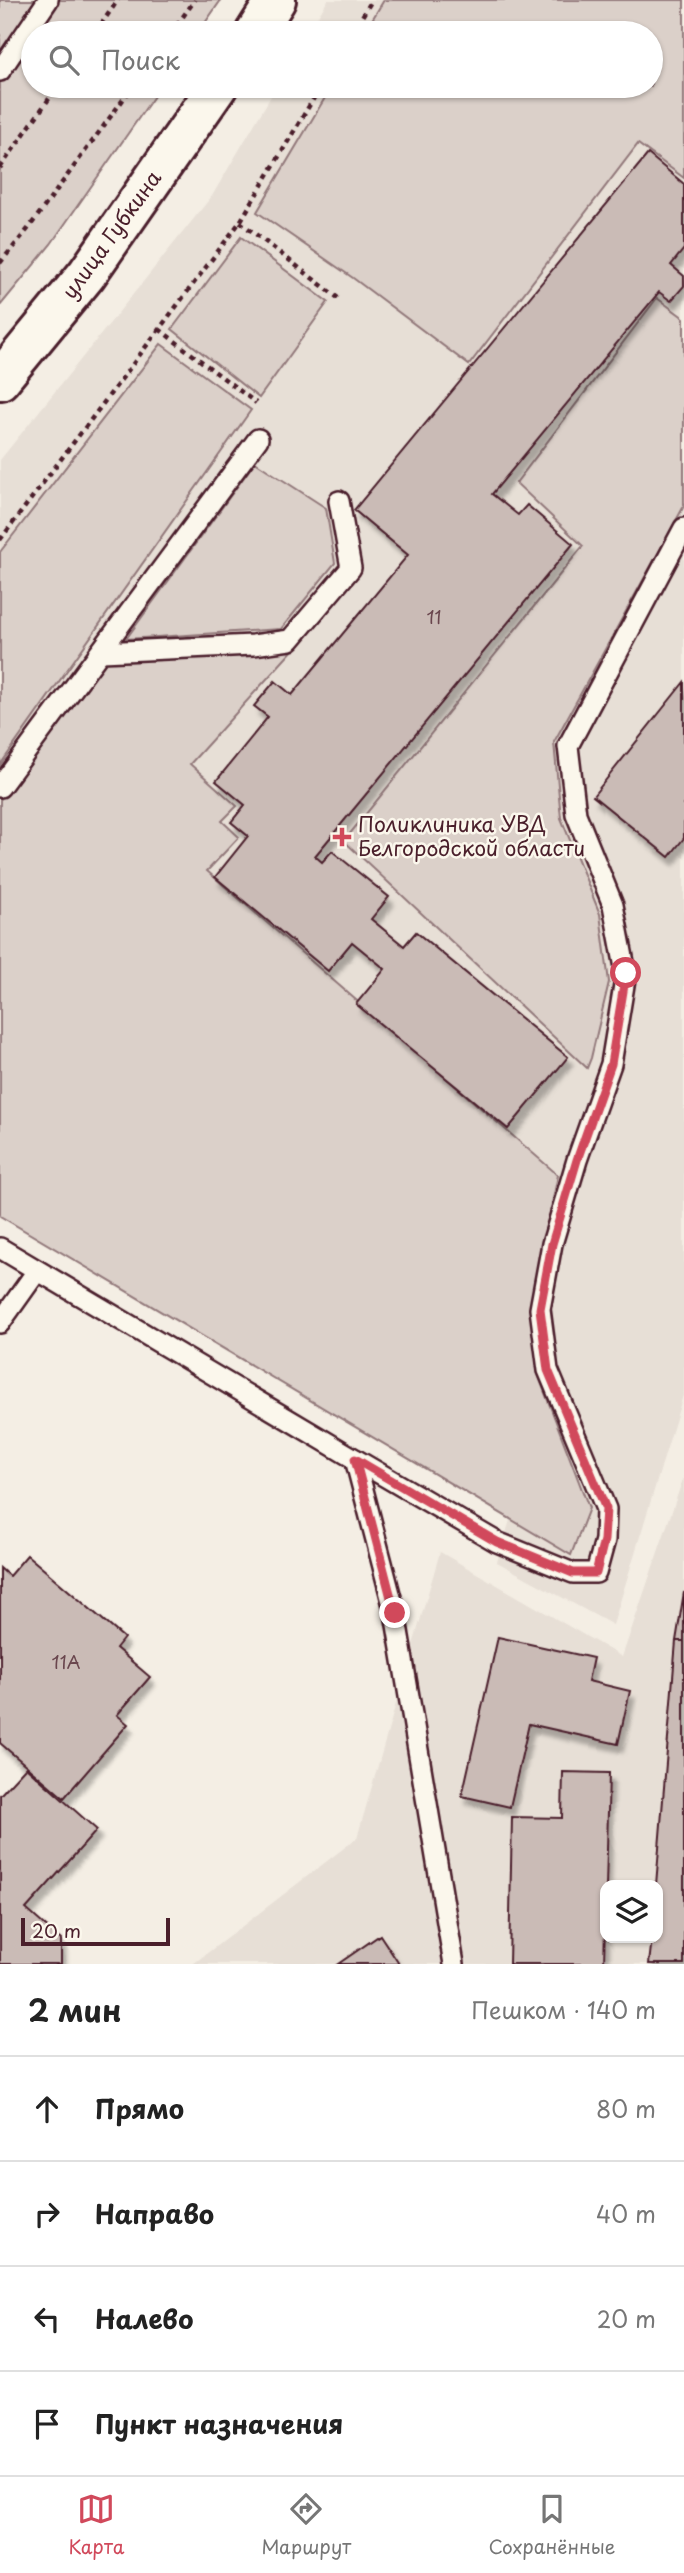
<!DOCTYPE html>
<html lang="ru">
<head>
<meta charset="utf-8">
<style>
  :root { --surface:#fff; --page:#f6f6f6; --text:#222; --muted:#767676; --line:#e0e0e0; --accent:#d1495b }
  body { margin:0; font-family:"Playpen Sans",sans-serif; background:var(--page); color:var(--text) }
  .controls { position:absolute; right:21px; bottom:21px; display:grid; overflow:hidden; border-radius:14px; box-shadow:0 2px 5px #0004 }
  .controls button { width:63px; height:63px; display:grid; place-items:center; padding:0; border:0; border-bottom:2px solid var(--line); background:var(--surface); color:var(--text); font:35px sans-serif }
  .scale { position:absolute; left:21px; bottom:18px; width:149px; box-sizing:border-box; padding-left:7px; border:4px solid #4a1f2b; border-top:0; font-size:19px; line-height:24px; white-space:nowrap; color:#4a1f2b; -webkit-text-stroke:5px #fbf7ec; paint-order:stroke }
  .stop { position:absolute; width:21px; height:21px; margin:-16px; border:5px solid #d1495b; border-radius:50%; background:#fff }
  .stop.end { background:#d1495b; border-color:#fff; box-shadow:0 2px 7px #0008 }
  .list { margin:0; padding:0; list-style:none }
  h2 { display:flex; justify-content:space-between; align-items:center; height:91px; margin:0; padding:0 28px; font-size:30px }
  h2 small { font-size:23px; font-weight:400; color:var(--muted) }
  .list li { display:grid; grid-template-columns:46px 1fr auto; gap:21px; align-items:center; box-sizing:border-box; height:105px; padding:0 28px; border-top:2px solid var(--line) }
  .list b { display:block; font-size:26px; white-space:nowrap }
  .list em { font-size:23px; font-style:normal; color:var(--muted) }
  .icon { flex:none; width:38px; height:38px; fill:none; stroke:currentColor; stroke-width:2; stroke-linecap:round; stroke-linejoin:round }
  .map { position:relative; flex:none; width:684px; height:1964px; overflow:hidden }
  .search { position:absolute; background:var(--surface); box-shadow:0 2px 5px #0004; left:21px; right:21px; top:21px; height:77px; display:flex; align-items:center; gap:18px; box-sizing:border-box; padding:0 24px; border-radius:38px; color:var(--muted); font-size:26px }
  .sheet { height:511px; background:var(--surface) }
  nav { display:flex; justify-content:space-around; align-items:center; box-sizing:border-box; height:98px; border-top:2px solid var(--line); background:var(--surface); font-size:19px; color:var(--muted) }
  nav a { display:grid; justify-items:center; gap:4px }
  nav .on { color:var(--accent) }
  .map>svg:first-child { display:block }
  .built { fill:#e7dfd6; fill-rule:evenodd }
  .green { fill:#dbd0c9; stroke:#92787a; stroke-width:2 }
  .building { fill:#cabbb6; stroke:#4a1f2b; stroke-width:2; filter:url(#shadow) }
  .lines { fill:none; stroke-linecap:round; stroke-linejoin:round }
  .service-casing { stroke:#4a1f2b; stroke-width:24 }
  .secondary-casing { stroke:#4a1f2b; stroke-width:44 }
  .path { stroke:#4a1f2b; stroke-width:4.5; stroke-dasharray:5 5; stroke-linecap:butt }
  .service { stroke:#fbf7ec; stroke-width:19 }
  .secondary { stroke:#fbf7ec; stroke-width:38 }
  .route { stroke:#d1495b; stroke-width:9 }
  .poi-dot { fill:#d1495b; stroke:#fbf7ec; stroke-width:2.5 }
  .labels { text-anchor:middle; stroke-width:5; stroke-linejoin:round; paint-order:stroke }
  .number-label { font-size:18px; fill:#6a464e }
  .street-label { font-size:21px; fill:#4a1f2b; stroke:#fbf7ec }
  .poi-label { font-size:21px; fill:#4a1f2b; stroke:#fbf7ec; text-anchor:start }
</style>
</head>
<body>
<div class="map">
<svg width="684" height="1964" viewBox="0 0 684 1964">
  <defs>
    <filter id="shadow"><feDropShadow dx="4.5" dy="8" stdDeviation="2" flood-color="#0004"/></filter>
  </defs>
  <rect width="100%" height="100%" fill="#f4eee4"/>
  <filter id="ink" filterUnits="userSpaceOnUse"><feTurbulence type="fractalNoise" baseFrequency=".0143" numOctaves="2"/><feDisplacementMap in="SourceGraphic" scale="14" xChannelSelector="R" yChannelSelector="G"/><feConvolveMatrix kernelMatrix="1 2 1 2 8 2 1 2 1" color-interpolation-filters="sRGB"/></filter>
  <g filter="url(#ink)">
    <!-- built -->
    <g class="built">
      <path d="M 328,0 L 684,0 L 684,1392 L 613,1625 L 497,1562 L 511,1517 L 0,1214 L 0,460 L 212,196 L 277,86 L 651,86 L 651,33 L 308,33 Z"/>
      <path d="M 684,1476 L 684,1964 L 193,1964 L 357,1838 L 440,1552 L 622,1657 ZM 605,1885 L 658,1885 L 658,1938 L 605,1938 Z"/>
    </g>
    <!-- green -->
    <g class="green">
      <path d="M 0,0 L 221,0 L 198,33 L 33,33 L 33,86 L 161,86 L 51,244 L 0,306 Z"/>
      <path d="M 384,0 L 684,0 L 684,178 L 638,144 L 469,365 L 353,278 L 257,212 L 332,86 L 651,86 L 651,33 L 364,33 Z"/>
      <path d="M 241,237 L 328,302 L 259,398 L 172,329 Z"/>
      <path d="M 657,298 L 684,318 L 684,506 L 554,742 L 561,818 L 600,914 L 609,982 L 591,1058 L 587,1068 L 344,841 L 583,546 L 516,483 Z"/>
      <path d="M 161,344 L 251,410 L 0,765 L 0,552 Z"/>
      <path d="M 255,462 L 326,508 L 335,563 L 281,629 L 126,639 Z"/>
      <path d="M 293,650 L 190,764 L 237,806 L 222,821 L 239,837 L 207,871 L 558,1175 L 533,1295 L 537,1372 L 589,1508 L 571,1555 L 0,1216 L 0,800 L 106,660 Z"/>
    </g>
    <!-- building -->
    <g class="building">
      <path d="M 648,154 L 684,184 L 684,249 L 671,265 L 684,276 L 684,286 L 671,301 L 659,292 L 492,494 L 518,515 L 527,505 L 573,544 L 315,856 L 322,862 L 332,851 L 389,897 L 371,919 L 404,946 L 416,932 L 568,1057 L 508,1129 L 356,1004 L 385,969 L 352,942 L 328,971 L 215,877 L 248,836 L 231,822 L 245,805 L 216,781 L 268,717 L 254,706 L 275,681 L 292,695 L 408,555 L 354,510 Z"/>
      <path d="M 684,682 L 684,838 L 669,857 L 593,796 Z"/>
      <path d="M 27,1555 L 124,1638 L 116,1648 L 150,1677 L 117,1715 L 128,1724 L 64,1798 L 0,1743 L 0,1568 L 9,1576 Z"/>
      <path d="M 684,1592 L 684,1641 L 676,1641 Z"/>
      <path d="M 498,1637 L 593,1658 L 588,1681 L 630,1691 L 618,1744 L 529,1724 L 510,1807 L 462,1796 Z"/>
      <path d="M 676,1641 L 684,1641 L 684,1964 L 649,1964 L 652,1938 L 658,1938 L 658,1885 L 656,1885 Z"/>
      <path d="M 26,1767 L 97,1830 L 26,1909 L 61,1940 L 61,1964 L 0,1964 L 0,1795 Z"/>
      <path d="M 563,1772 L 609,1773 L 604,1964 L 509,1964 L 512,1817 L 562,1818 Z"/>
      <path d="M 380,1935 L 399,1964 L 338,1964 Z"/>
    </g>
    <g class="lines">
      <defs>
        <g id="service">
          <path d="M 0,71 L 48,0"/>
          <path d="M 102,652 L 253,645 L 290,640 L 351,568 L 339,501"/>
          <path d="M 0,787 L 258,439"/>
          <path d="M 0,1248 L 355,1459 L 395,1613 L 454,1964"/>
          <path d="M 0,1323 L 37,1271"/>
          <path d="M 355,1459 L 497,1542 L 573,1573 L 596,1573 L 605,1540 L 606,1509 L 548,1370 L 540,1309 L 552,1244 L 577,1160 L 611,1064 L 626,973 L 613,905 L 576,814 L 568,746 L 684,528"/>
        </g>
        <g id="secondary">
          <path d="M 255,33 L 276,0"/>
          <path d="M 0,380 L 87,274 L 218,86"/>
        </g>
      </defs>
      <!-- service casing -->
      <use href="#service" class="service-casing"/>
      <!-- secondary casing -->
      <use href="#secondary" class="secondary-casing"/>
      <!-- path -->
      <g class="path">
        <path d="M 95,33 L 118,0"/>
        <path d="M 171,33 L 195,0"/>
        <path d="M 352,33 L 372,0"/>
        <path d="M 0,168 L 58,86"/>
        <path d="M 240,222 L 338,298"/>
        <path d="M 0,263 L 28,229 L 133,86"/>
        <path d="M 159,329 L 256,403"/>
        <path d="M 0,540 L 240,222 L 321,86"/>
      </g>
      <!-- service -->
      <use href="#service" class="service"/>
      <!-- secondary -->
      <use href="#secondary" class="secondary"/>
    </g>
  </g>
  <g class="lines" filter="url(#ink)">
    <!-- route -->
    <path class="route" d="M 395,1613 L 355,1459 L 497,1542 L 573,1573 L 596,1573 L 604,1540 L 606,1509 L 548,1370 L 540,1309 L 552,1244 L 577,1160 L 611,1064 L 626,973"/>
  </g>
  <!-- markers -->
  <path class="poi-dot" d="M338.5 826.5h7v7h7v7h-7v7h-7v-7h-7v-7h7z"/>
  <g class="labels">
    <!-- number labels -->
    <g class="number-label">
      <text x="434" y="624">11</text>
      <text x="66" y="1669">11А</text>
    </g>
    <!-- street labels -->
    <g class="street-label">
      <text transform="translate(112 235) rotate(-54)" y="7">улица Губкина</text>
    </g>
    <!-- poi labels -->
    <g class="poi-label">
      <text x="358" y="832">Поликлиника УВД<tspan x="358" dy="24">Белгородской области</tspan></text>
    </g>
  </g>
</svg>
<div class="controls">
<button><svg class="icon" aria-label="layers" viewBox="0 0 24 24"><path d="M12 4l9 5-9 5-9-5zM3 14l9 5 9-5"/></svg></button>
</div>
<div class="scale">20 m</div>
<div class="stop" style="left:626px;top:973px"></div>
<div class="stop end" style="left:395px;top:1613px"></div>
<div class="search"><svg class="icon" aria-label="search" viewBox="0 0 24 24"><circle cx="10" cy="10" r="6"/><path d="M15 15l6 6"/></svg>Поиск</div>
</div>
<section class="sheet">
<h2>2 мин<small>Пешком · 140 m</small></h2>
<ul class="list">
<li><svg class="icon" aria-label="ahead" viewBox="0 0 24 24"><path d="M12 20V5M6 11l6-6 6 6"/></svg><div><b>Прямо</b></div><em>80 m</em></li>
<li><svg class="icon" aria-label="right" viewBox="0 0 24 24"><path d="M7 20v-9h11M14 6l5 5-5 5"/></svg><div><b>Направо</b></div><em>40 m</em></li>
<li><svg class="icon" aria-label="left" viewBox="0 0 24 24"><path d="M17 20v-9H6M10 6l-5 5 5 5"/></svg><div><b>Налево</b></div><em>20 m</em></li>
<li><svg class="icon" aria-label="arrive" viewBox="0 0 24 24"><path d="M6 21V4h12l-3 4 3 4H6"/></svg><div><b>Пункт назначения</b></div></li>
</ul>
</section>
<nav>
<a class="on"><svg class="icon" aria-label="map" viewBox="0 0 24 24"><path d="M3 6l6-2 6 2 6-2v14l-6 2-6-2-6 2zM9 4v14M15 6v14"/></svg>Карта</a>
<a><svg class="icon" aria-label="directions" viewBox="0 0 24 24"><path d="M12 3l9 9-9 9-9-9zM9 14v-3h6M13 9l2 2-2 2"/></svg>Маршрут</a>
<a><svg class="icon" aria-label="saved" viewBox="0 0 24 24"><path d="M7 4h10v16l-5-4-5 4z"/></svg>Сохранённые</a>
</nav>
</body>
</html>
